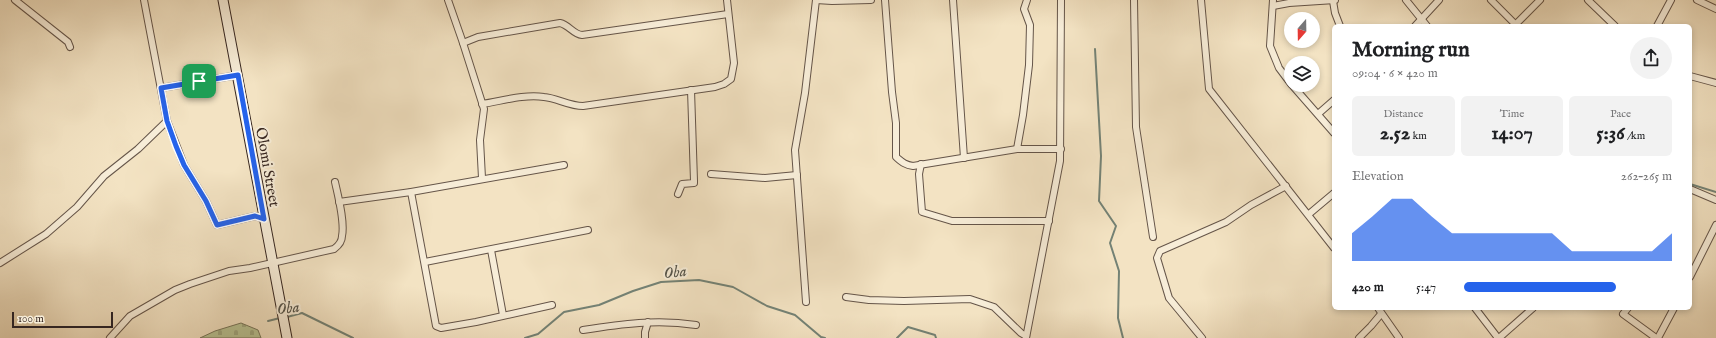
<!DOCTYPE html>
<meta charset="utf-8">
<style>
body{margin:0;font-family:"IM FELL English",serif;background:#f2f2f2;color:#202124;height:100vh;display:flex;flex-direction:column;font-size:15px;white-space:nowrap}
*{box-sizing:border-box;margin:0}
p{font-size:13px;color:#757577}
.icon{flex:none;width:22px;height:22px;fill:none;stroke:currentColor;stroke-width:2;stroke-linecap:round;stroke-linejoin:round}
.map{position:relative;flex:1;overflow:hidden}
.drawer{position:absolute;left:1332px;top:24px;width:360px;height:286px;display:flex;flex-direction:column;background:#fff;border-radius:6px;box-shadow:0 2px 6px #0003}
.drawer>*{flex:none}
.needle{width:26px;rotate:200deg}
.tools{position:absolute;left:1284px;top:12px;display:grid;gap:8px}
.tools a{display:grid;place-items:center;width:36px;height:36px;border-radius:50%;background:#fff;box-shadow:0 2px 6px #0003;font-size:20px}
.scale{position:absolute;left:12px;bottom:10px;width:101px;box-sizing:border-box;padding-left:4px;border:2px solid #362620;border-top:0;font-size:11px;line-height:14px;white-space:nowrap;color:#362620;-webkit-text-stroke:3px #f7edd8;paint-order:stroke}
.pin{position:absolute;display:grid;place-items:center;width:34px;height:34px;color:#fff;margin:-17px;border-radius:8px;box-shadow:0 2px 6px #0006}
.round{display:grid;place-items:center;flex:none;width:42px;height:42px;border-radius:21px;background:#f2f2f2}
.head{display:flex;align-items:center;justify-content:space-between;height:68px;padding:0 20px}
h1{font-size:22px;font-weight:700;line-height:30px}
.stats{display:grid;grid-template-columns:repeat(3,1fr);gap:6px;height:68px;padding:4px 20px}
.stats div{display:grid;align-content:center;border-radius:6px;background:#f2f2f2;text-align:center}
.stats b{font-size:20px;font-weight:700}
.stats small{font-size:11px;font-weight:400}
.stats p{font-size:11px}
.chart{height:112px;padding:8px 20px}
.chart p{display:flex;justify-content:space-between}
.chart svg{width:100%;height:72px;margin-top:4px;fill:#2563eb;opacity:.7}
ul{padding:0 20px;list-style:none;font-size:13px}
li{display:grid;grid-template-columns:64px 48px 1fr;align-items:center;height:30px}
li i{height:10px;border-radius:5px;background:#2563eb}
.map>svg:first-child{display:block}
</style>
<div class="map">
<svg width="1716" height="338" viewBox="0 0 1716 338">
<defs>
<pattern id="cemetery-stones" width="16" height="16" patternUnits="userSpaceOnUse"><rect width="16" height="16" fill="#b9c495"/><path d="M2 7V4a2 2 0 0 1 4 0v3zM10 15v-3a2 2 0 0 1 4 0v3z" fill="#a0a880"/></pattern>
</defs>
<rect width="100%" height="100%" fill="#f3e3c3"/>
<filter id="stains"><feTurbulence type="fractalNoise" baseFrequency=".005" numOctaves="4"/><feColorMatrix values="0 0 0 0 .2 0 0 0 0 .09 0 0 0 0 .02 0 0 0 .5 -.17"/></filter>
<radialGradient id="worn" r=".72"><stop offset=".6" stop-color="#630" stop-opacity="0"/><stop offset="1" stop-color="#630" stop-opacity=".3"/></radialGradient>
<polygon fill="url(#cemetery-stones)" stroke="#78755a" points="241,323 258,330 261,338 200,338 215,331"/>
<g fill="none" stroke-linecap="round" stroke-linejoin="round">
<g stroke="#748275" stroke-width="2">
<polyline points="1095,49 1101,156 1099,201 1116,226 1110,243 1119,271 1118,318 1123,338"/>
<polyline points="1690,184 1716,192"/>
<polyline points="287,317 302,313 353,338"/>
<polyline points="268,321 280,318"/>
<polyline points="525,338 538,334 564,312 599,305 633,291 661,282 699,280 733,287 767,306 795,315 821,337 825,338"/>
<polyline points="897,338 908,327 935,335 936,338"/>
</g>
<g stroke="#655549" stroke-width="8">
<g id="minor">
<polyline points="15,0 68,42 70,47"/>
<polyline points="144,0 167,121 184,165 206,201 217,225 255,216 264,219"/>
<polyline points="448,0 463,43 484,109 480,140 482,178"/>
<polyline points="816,0 832,1 871,0"/>
<path d="M885 0 892 92 896 123V157C902 162 905 165 913 166L1017 149H1061"/>
<polyline points="953,0 964,158"/>
<polyline points="1134,0 1136,127 1153,237"/>
<polyline points="1201,0 1209,89 1334,248"/>
<polyline points="1273,0 1270,46 1279,68 1291,84"/>
<polyline points="1406,0 1427,26"/>
<polyline points="1491,0 1517,26"/>
<polyline points="1588,0 1615,26"/>
<polyline points="1697,0 1716,9"/>
<polyline points="1333,1 1335,13 1340,26"/>
<polyline points="1273,6 1289,3 1335,0"/>
<polyline points="1415,26 1439,0"/>
<polyline points="1514,26 1540,0"/>
<polyline points="1657,26 1671,0"/>
<path d="M463 43 478 37 560 23C569 25 573 34 582 35L728 14"/>
<polyline points="1690,76 1716,83"/>
<polyline points="1292,85 1334,133"/>
<polyline points="161,88 238,75"/>
<path d="M482 104C502 101 524 94 544 97 557 98 569 106 583 106L715 87 724 84 731 79 734 63 727 0"/>
<polyline points="1318,114 1334,100"/>
<polyline points="1017,149 1023,115 1029,65 1030,25 1024,9 1027,0"/>
<polyline points="921,164 919,174 922,212 952,221 1049,221"/>
<polyline points="711,174 765,178 797,175"/>
<polyline points="1690,189 1716,200"/>
<polyline points="411,192 436,326 441,328 476,322 552,305"/>
<polyline points="678,194 682,184 694,183 694,181 691,90"/>
<polyline points="339,202 411,192 564,165"/>
<polyline points="1309,214 1334,193"/>
<polyline points="491,250 503,315"/>
<polyline points="425,262 588,230"/>
<polyline points="0,263 46,234 77,207 104,176 138,149 167,121"/>
<polyline points="1690,277 1716,225"/>
<polyline points="846,297 869,300 904,301 970,299 994,307 1021,333 1026,336"/>
<polyline points="806,302 795,150 805,93 816,0"/>
<polyline points="1378,308 1399,338"/>
<polyline points="1475,308 1498,338"/>
<polyline points="1628,308 1623,314 1656,338"/>
<path d="M583 330C621 324 657 319 696 325"/>
<path d="M110 338 130 316 175 290 190 284 229 271 250 268 334 249C338 246 342 241 342 236 345 222 338 196 335 182"/>
<polyline points="645,338 645,332 648,322"/>
<polyline points="1026,338 1060,161 1061,0"/>
<polyline points="1202,338 1169,298 1157,258 1160,251 1226,222 1251,205 1286,186"/>
<polyline points="1359,338 1371,326 1381,314"/>
<polyline points="1499,338 1533,308"/>
<polyline points="1658,338 1674,308"/>
</g>
</g>
<g stroke="#362620" stroke-width="11">
<polyline id="secondary" points="223,0 287,338"/>
</g>
<use href="#minor" stroke="#f7edd8" stroke-width="6"/>
<use href="#secondary" stroke="#f7edd8" stroke-width="9"/>
</g>
<g fill="none" stroke-linecap="round" stroke-linejoin="round">
<g stroke="#fff" stroke-width="8">
<polygon id="route" points="238,75 264,219 255,216 217,225 206,201 184,165 176,146 167,121 161,88"/>
</g>
<use href="#route" stroke="#2563eb" stroke-width="5"/>
</g>
<g text-anchor="middle" stroke-width="4" stroke-linejoin="round" paint-order="stroke">
<g font-size="15" fill="#362620" stroke="#f7edd8">
<text transform="translate(268 167) rotate(80)" y="5">Olomi Street</text>
</g>
<g font-size="16" font-style="italic" fill="#55544a" stroke="#f7edd8">
<text transform="translate(675 271) rotate(-6)" y="6">Oba</text>
<text transform="translate(288 307) rotate(-7)" y="6">Oba</text>
</g>
</g>
<rect width="100%" height="100%" filter="url(#stains)"/>
<rect width="100%" height="100%" fill="url(#worn)"/>
</svg>
<div class="tools">
<a><svg class="needle" viewBox="-14 -14 28 28"><path d="M0-13l5 13h-10z" fill="#e53935"/><path d="M0 13l5-13h-10z" fill="#757577"/></svg></a>
<a><svg class="icon" aria-label="layers" viewBox="0 0 24 24"><path d="M12 4l9 5-9 5-9-5zM3 14l9 5 9-5"/></svg></a>
</div>
<div class="scale">100 m</div>
<div class="pin" style="left:199px;top:81px;background:#1e9e55"><svg class="icon" aria-label="arrive" viewBox="0 0 24 24"><path d="M6 21V4h12l-3 4 3 4H6"/></svg></div>
<section class="drawer">
<div class="head"><div><h1>Morning run</h1><p>09:04 · 6 × 420 m</p></div><a class="round"><svg class="icon" aria-label="share" viewBox="0 0 24 24"><path d="M12 15V3M7 8l5-5 5 5M5 13v7h14v-7"/></svg></a></div>
<div class="stats">
<div><p>Distance</p><b>2.52<small> km</small></b></div>
<div><p>Time</p><b>14:07</b></div>
<div><p>Pace</p><b>5:36<small> /km</small></b></div>
</div>
<div class="chart"><p><span>Elevation</span>262–265 m</p>
<svg viewBox="0 0 160 44" preserveAspectRatio="none"><path d="M0 44V27L10 17L20 6L30 6L40 17L50 27L60 27L70 27L80 27L90 27L100 27L110 38L120 38L130 38L140 38L150 38L160 27V44z"/></svg>
</div>
<ul>
<li><b>420 m</b>5:47<i style="width:73%"></i></li>
</ul>
</section>
</div>
